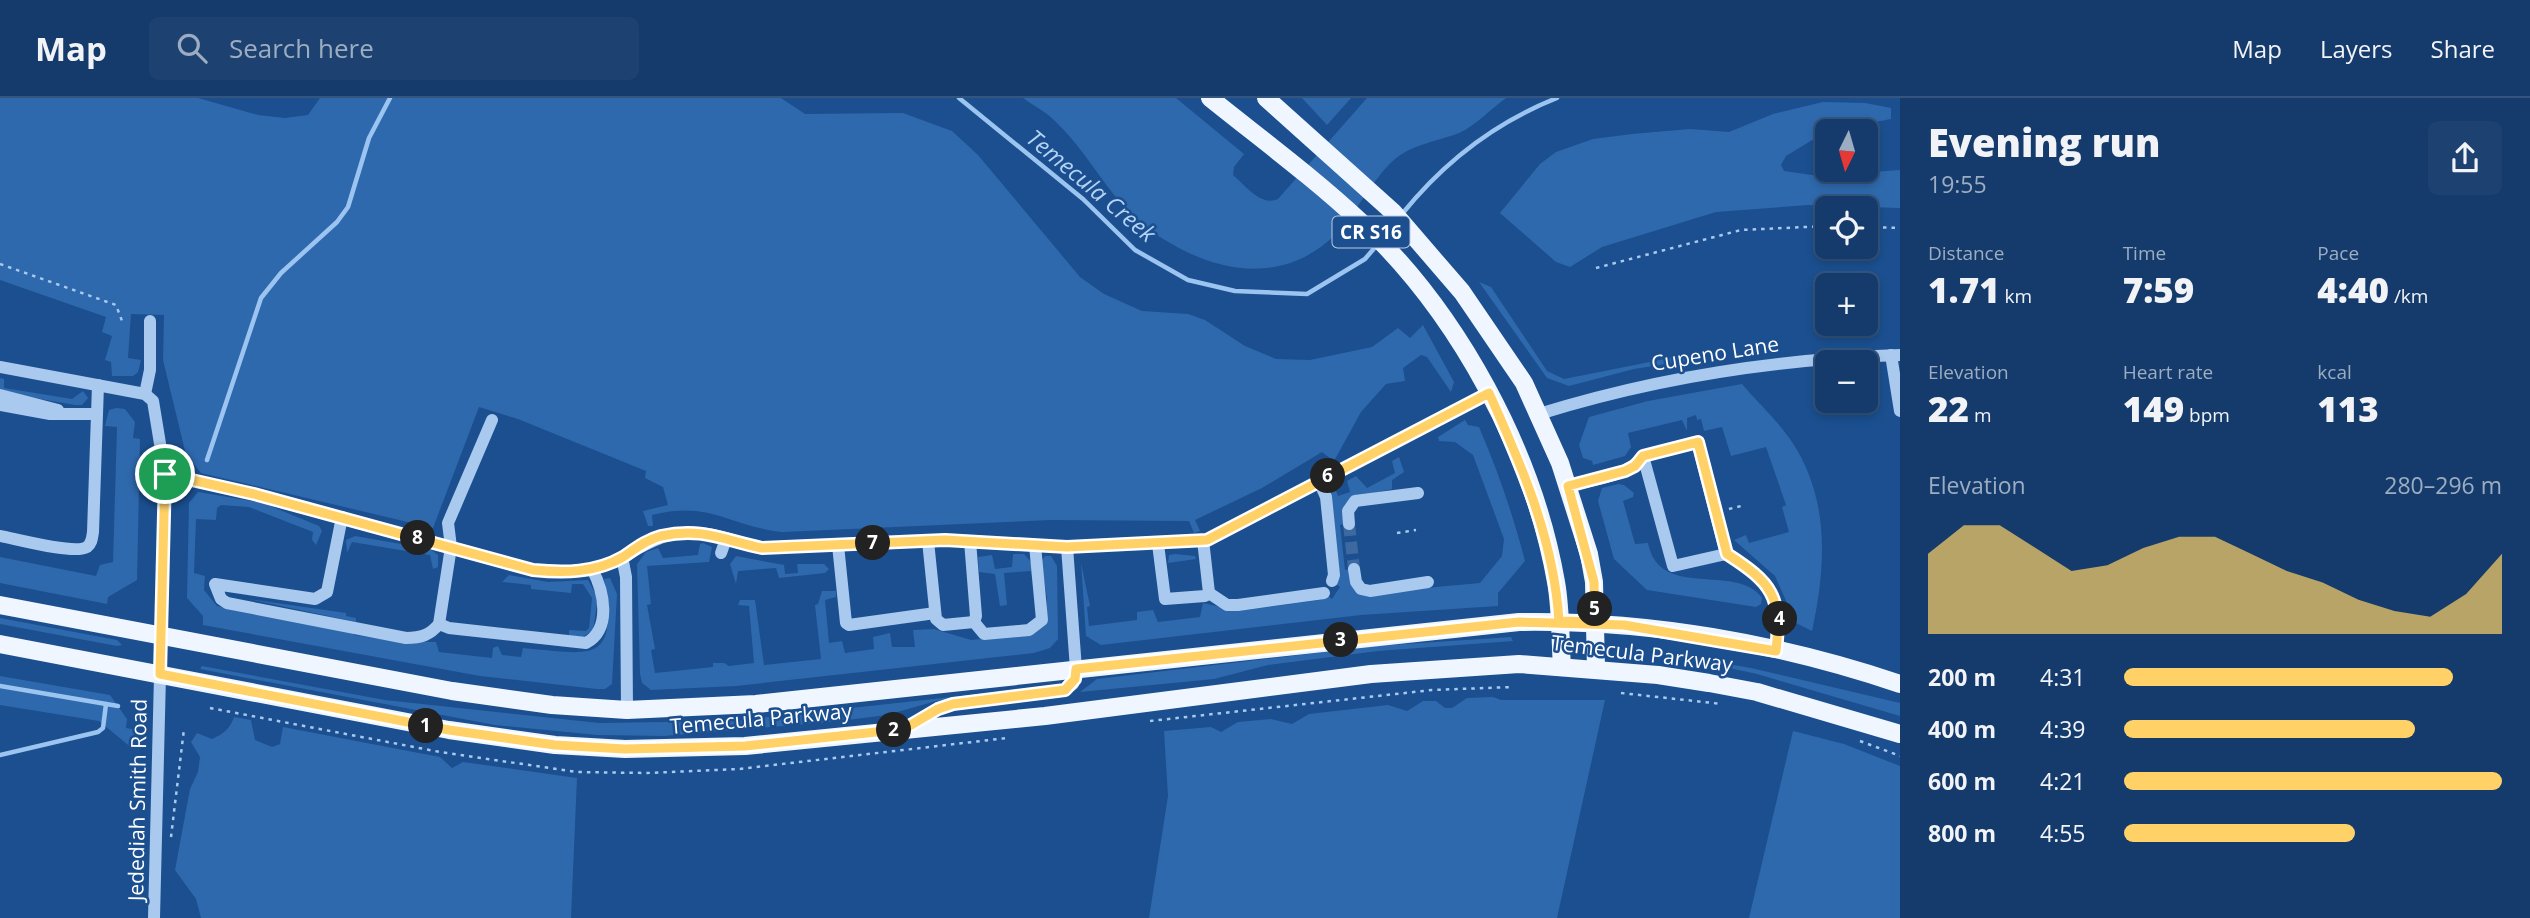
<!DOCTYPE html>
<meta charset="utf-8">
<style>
body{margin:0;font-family:"Open Sans",sans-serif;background:#1d4271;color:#f1f3f6;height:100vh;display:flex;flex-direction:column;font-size:26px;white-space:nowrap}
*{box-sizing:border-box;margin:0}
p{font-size:23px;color:#9dadc1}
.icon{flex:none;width:38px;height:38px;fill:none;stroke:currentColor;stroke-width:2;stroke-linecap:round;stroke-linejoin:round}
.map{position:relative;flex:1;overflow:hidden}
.panel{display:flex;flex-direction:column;background:#143b6b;width:630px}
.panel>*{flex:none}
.needle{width:46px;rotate:185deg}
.buttons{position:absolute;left:1815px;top:21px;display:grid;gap:14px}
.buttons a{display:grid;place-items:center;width:63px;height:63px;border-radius:10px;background:#143b6b;box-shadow:0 4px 10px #0003,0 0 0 2px #33557e;font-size:35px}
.pin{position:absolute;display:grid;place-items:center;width:60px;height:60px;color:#fff;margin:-30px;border:4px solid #fff;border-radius:50%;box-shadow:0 2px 7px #0007}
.km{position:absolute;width:35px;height:35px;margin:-18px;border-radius:50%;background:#222;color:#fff;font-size:19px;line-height:35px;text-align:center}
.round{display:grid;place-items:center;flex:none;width:74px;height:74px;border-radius:10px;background:#1d4271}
.headline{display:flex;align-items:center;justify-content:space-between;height:119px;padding:0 28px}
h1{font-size:38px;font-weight:800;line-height:52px}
.stats{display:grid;grid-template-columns:repeat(3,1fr);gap:10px;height:119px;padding:7px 28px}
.stats div{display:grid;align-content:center}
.stats b{font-size:35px;font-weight:800}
.stats small{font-size:19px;font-weight:400}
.stats p{font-size:19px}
.chart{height:196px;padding:14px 28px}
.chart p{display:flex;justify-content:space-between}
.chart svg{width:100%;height:126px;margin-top:7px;fill:#ffd166;opacity:.7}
ul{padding:0 28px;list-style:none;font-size:23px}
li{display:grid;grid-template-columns:112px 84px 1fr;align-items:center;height:52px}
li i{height:18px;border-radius:9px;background:#ffd166}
header{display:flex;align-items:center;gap:42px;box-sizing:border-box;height:98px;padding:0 35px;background:#143b6b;border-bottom:2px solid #33557e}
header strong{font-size:33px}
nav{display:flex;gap:38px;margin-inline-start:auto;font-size:24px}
.search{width:490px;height:63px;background:#1d4271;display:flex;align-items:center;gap:18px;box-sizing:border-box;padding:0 24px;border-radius:10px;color:#9dadc1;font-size:26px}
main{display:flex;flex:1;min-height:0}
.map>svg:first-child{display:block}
</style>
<header>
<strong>Map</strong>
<div class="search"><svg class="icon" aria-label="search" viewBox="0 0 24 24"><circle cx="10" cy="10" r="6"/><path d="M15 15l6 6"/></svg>Search here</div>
<nav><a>Map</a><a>Layers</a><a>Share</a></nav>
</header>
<main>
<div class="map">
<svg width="1900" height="820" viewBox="0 0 1900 820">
<rect width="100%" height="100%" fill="#1b4f8f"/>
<g fill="#2e69ad">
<path d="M0 0H198L258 17 285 20 308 17 320 0H781L805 16 903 15 952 33 978 57 1080 179 1104 196 1142 213 1188 216 1205 222 1245 248 1276 261 1310 262 1372 249 1398 230 1410 240 1423 227 1454 284 1451 294 1427 259 1421 257 1403 270 1405 283 1386 286 1361 314 1334 363 1322 354 1262 390 1195 422 1200 433 1194 435 1189 423 1050 422 783 434C730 429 711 402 652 417L653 428H648L643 413 668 407 663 389 645 380 646 373 518 321 479 309 433 430 201 375 186 357 163 262 164 217 131 216 128 260 141 262 138 274 133 278H112L111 264 105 262 112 238 102 234 106 219 0 182Z"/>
<path d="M1023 0H1176L1244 56 1234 69 1233 77C1245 87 1261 109 1278 101L1367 0H1506C1492 10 1475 28 1459 35 1439 43 1413 46 1395 61 1373 80 1357 114 1336 136 1279 192 1206 173 1147 130 1111 103 1090 57 1057 25 1048 15 1034 8 1023 0Z"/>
<polygon points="1302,0 1351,0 1327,27"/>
<polygon points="1823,4 1865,5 1891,10 1891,21 1827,33 1786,58 1781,67 1784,73 1819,78 1900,72 1900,110 1808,107 1716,114 1602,149 1570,169 1556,164 1500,115 1540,66 1556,54 1593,41 1632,36 1690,31 1729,34 1773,16"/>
<polygon points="1479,184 1491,189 1547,273 1564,281 1680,258 1704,260 1634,271 1569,288 1547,280"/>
<polygon points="0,280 4,281 4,290 72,301 83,293 88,300 82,307 75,307 0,294"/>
<path d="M1742 286C1758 305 1778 323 1792 344 1830 401 1826 469 1812 533L1796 525 1775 478 1734 442 1746 437 1749 445 1789 434 1782 409 1786 407 1766 349 1731 358 1722 329 1704 333 1701 321 1697 322 1696 317 1687 320V333L1682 322 1628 335 1631 349 1625 358 1593 367 1592 363 1583 360 1579 347 1589 319 1648 303Z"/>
<polygon points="116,310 125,311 135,324 133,340 140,341 137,482 108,499 107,506 0,485 0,459 96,478 100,467 113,464 117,329 105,328 109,312"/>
<path d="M1465 322 1468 327 1479 329C1498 373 1513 417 1525 463L1498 495V508L1361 517 1101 547 1086 538 1081 465 1090 508 1087 509 1089 528 1137 522V514L1153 512 1158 524 1200 519 1203 505 1238 513 1320 502 1328 498 1332 501 1340 489 1335 485 1330 392 1335 390 1338 398 1350 394 1347 383 1356 378 1367 390 1395 375 1392 363 1399 359 1404 374 1392 382V391L1359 398 1346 426 1340 427 1345 472 1350 471 1351 482 1392 493 1480 485 1502 458 1504 441 1473 357 1455 344 1439 343 1438 339Z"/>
<path d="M1618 386 1624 387 1634 395 1633 399 1623 403 1635 446 1648 445C1659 503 1737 464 1762 500L1761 506 1756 509 1647 492 1614 461 1598 403 1602 390Z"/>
<path d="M198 394 263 405 319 428 322 433 316 447 312 442 313 434 249 409 221 407 217 410 216 422 196 421 194 475 205 478 204 492 217 508 354 534V537L394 543 436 544 439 554 492 560 493 550 498 548 502 557 521 559 523 550C591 556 619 568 604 481L610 480 617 496 612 586 605 591H597L480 578 203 527V518L187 500 189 405Z"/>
<polygon points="355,438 430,451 438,457 438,469 433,471 430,457 352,444 347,455 346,442"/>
<polygon points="703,445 712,449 709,464 647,468 651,506 647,507 655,551 651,552 655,575 713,569 713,565 724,565 729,568 754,565 749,508 738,507 740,502 755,502 764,567 821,561 815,507 818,506 822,493 836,493 836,499 825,502 829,545 842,543 845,555 874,551 873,539 890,535 892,549 915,549 913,532 934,531 971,542 1031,536 1045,524 1047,500 1041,464 1045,458 1051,458 1057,468 1058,541 1050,550 1034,555 736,588 651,592 642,585 640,576 637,466 646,454 658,450 663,460 698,457 700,446"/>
<polygon points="1013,456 1024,456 1032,465 1033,489 1031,473 1004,475 1007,507 1000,508 995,476 979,474 978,459 992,457 995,471 1012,469"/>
<polygon points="1175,456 1195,458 1196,461 1168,465 1169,457"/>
<polygon points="736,458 784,467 785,476 798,475 797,466 824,466 829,471 825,475 779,480 776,470 738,473 736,486 730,466"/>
<polygon points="509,477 548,484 588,482 598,500 593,532 583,539 569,538 569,532 586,533 589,530 592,500 583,486 572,486 571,495 531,491 531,487 502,484"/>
<polygon points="248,501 346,515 346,518 356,520 356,524"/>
<polygon points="0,520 117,542 122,547 117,548 0,526"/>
<polygon points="1511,539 1513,543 1378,553 1268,567 1214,581 1080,594 1097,581 1375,548"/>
<polygon points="1646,552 1751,570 1900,605 1900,618 1757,576"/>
<polygon points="202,568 385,602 599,625 732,623 1061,587 936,603 887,617 840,623 664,638 597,637 495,627 200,571"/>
<polygon points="0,578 110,597 127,621 126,630 137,632 133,651 99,623 0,607"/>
<polygon points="1493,599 1501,602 1605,602 1557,820 1149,820 1168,698 1164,633 1211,629 1221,634 1238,624 1271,621 1292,626 1309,616 1388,607 1407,613 1423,603 1436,603 1445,610 1452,610 1467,600"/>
<path d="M234 619 251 622 255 642 272 649 280 646 283 629 440 659 452 670 463 664 577 680 571 820H201L196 801 175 772 190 691 198 674 200 659 191 644 197 635 212 641C223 636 230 631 234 619Z"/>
<polygon points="1793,633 1844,646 1900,668 1900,820 1749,820"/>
</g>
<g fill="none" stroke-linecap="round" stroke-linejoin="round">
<g stroke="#9cc4f0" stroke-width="4.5">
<polyline points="959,0 1083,101 1135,152 1188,182 1235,193 1307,196 1365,161 1377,147"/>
<path d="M1402 116C1443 65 1496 24 1557 0"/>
<polyline points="1382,140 1396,123"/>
<polyline points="207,362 261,200 281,175 337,124 348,109 369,40 390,0"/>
<polyline points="0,588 118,608"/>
<polyline points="0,657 98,634 103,630 106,606"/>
</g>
<polyline stroke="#3d69a0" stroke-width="12" stroke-dasharray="12 6" stroke-linecap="butt" points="1349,426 1354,471"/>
<g stroke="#a9c9ee" stroke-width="2.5" stroke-dasharray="3.5 5" stroke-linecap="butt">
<polyline points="1866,129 1900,130"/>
<polyline points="0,166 116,207 122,223"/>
<polyline points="1596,170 1741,132 1827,128"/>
<polyline points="1729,411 1741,408"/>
<polyline points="1397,435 1416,432"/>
<polyline points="1621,595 1722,606"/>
<polyline points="210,610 440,654 577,674 647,675 739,671 1007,640"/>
<polyline points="1150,623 1432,592 1513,589"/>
<polyline points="1860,643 1900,658"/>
<polyline points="171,739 184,631"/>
</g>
<g stroke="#a9c9ee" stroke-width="12">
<polyline points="1891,257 1900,313"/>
<polyline points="0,269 145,296 153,303 165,376 154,820"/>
<polyline points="145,296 150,272 150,223"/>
<polyline points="0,297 58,312"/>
<polyline points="0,307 50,316 95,316"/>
<path d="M1539 316C1658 279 1776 261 1900 257"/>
<path d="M165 376 254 396 533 472C558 474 585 476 608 466 635 454 653 438 682 435 710 432 735 444 762 450L945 442 1067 449 1207 442 1489 295"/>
<polyline points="1319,383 1326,399 1334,477 1332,483"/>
<path d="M1568 388C1593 381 1626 380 1643 358L1673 468 1726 456 1697 344 1643 358"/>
<path d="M342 419 327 494 315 501 215 486 221 501 227 505 406 540C421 540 430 537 439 526L451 449 448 425 492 322"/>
<polyline points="1349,426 1348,413 1355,403 1418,395"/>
<path d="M0 438C16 441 75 457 87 449 92 445 92 440 93 434L98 287"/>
<polyline points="928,443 936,521 943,527 974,524 976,518 970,443"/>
<polyline points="1158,446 1165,501 1205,498 1209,495 1203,442"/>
<polyline points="838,447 846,525 849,527 935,515"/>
<polyline points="721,455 726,441"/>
<path d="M1726 456C1772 485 1782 498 1776 553"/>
<polyline points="622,459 626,479 627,612"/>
<polyline points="1354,471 1356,484 1361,491 1370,493 1428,484"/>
<polyline points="1209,495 1227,507 1238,507 1324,495"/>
<polyline points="974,524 984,536 1029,532 1042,522 1035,447"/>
<path d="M439 526 449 530 586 545C612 531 604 493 592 471"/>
<polyline points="906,630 938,611 953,606 1065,592 1073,586 1076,571 1067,449"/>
</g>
<g stroke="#f0f6ff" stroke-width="18">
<path d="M1210 0C1261 41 1314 80 1362 125 1458 215 1533 353 1556 484 1561 511 1560 541 1562 569"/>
<polyline points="1266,0 1393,114 1462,194 1524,285 1560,365 1589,456 1594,484 1596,571"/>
<path d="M0 507 452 593 552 607 627 612 756 606 1519 524C1647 522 1778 545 1900 586"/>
<polyline points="0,546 449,632 555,647 625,651 745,648 1045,618 1371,576 1519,566 1658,577 1709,585 1757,594 1900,636"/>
</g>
</g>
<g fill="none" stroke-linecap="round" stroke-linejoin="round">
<g stroke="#fff" stroke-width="14">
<path id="route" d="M165 376 160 576 449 632 555 647 625 651 745 648 904 631 938 611 953 606 1065 592 1075 581 1076 571 1519 524 1624 527 1776 553C1782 498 1772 485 1727 456L1698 344 1643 358 1635 368 1625 373 1568 388 1594 484 1595 524 1559 523C1554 442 1522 368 1489 295L1207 442 1067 449 945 442 762 450C723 442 702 429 661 438 646 442 635 451 623 459 595 475 564 475 533 472L254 396 165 376"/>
</g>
<use href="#route" stroke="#ffd166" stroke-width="9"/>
</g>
<g text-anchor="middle" stroke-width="5" stroke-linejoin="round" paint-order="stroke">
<rect fill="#1b4f8f" stroke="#bbcadd" stroke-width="2" x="1332.5" y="118.5" width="77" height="31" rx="5"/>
<g font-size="19" font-weight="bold" fill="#fff">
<text x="1371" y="141">CR S16</text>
</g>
<g font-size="21" fill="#fff" stroke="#1b4f8f">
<text transform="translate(1715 256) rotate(-9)" y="7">Cupeno Lane</text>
<text transform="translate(1642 556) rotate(7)" y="7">Temecula Parkway</text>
<text transform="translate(761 621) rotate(-5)" y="7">Temecula Parkway</text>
<text transform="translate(138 702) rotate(-89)" y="7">Jedediah Smith Road</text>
</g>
<g font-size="23" font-style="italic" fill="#b5d3f5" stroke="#1b4f8f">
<text transform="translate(1091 88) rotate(40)" y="8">Temecula Creek</text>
</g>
</g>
</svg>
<div class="buttons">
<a><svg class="needle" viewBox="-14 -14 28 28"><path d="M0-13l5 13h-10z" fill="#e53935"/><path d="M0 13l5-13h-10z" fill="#9dadc1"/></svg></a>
<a><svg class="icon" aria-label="locate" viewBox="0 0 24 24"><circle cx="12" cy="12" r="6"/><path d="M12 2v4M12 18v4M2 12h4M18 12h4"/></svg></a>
<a>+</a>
<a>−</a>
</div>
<div class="pin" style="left:165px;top:376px;background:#1e9e55"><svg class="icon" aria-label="arrive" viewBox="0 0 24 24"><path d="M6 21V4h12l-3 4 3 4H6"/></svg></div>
<b class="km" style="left:426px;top:628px">1</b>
<b class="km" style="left:894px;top:632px">2</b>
<b class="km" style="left:1341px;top:542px">3</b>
<b class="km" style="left:1780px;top:521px">4</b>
<b class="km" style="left:1595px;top:511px">5</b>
<b class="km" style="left:1328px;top:378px">6</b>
<b class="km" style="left:873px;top:445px">7</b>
<b class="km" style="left:418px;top:440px">8</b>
</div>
<section class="panel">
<div class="headline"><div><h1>Evening run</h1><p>19:55</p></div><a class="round"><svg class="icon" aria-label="share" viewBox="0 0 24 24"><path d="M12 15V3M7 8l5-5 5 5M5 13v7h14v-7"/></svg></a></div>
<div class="stats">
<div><p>Distance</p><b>1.71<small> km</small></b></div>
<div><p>Time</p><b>7:59</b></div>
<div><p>Pace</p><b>4:40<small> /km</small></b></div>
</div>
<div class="stats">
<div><p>Elevation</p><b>22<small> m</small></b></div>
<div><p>Heart rate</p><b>149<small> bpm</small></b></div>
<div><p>kcal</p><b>113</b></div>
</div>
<div class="chart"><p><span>Elevation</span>280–296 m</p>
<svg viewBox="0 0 160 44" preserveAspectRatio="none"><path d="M0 44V16L10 6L20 6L30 14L40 22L50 20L60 14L70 10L80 10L90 16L100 22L110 26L120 32L130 36L140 38L150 30L160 16V44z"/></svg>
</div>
<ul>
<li><b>200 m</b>4:31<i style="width:87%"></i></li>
<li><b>400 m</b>4:39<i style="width:77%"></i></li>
<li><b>600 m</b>4:21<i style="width:100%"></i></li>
<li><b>800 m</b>4:55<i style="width:61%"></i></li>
</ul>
</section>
</main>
